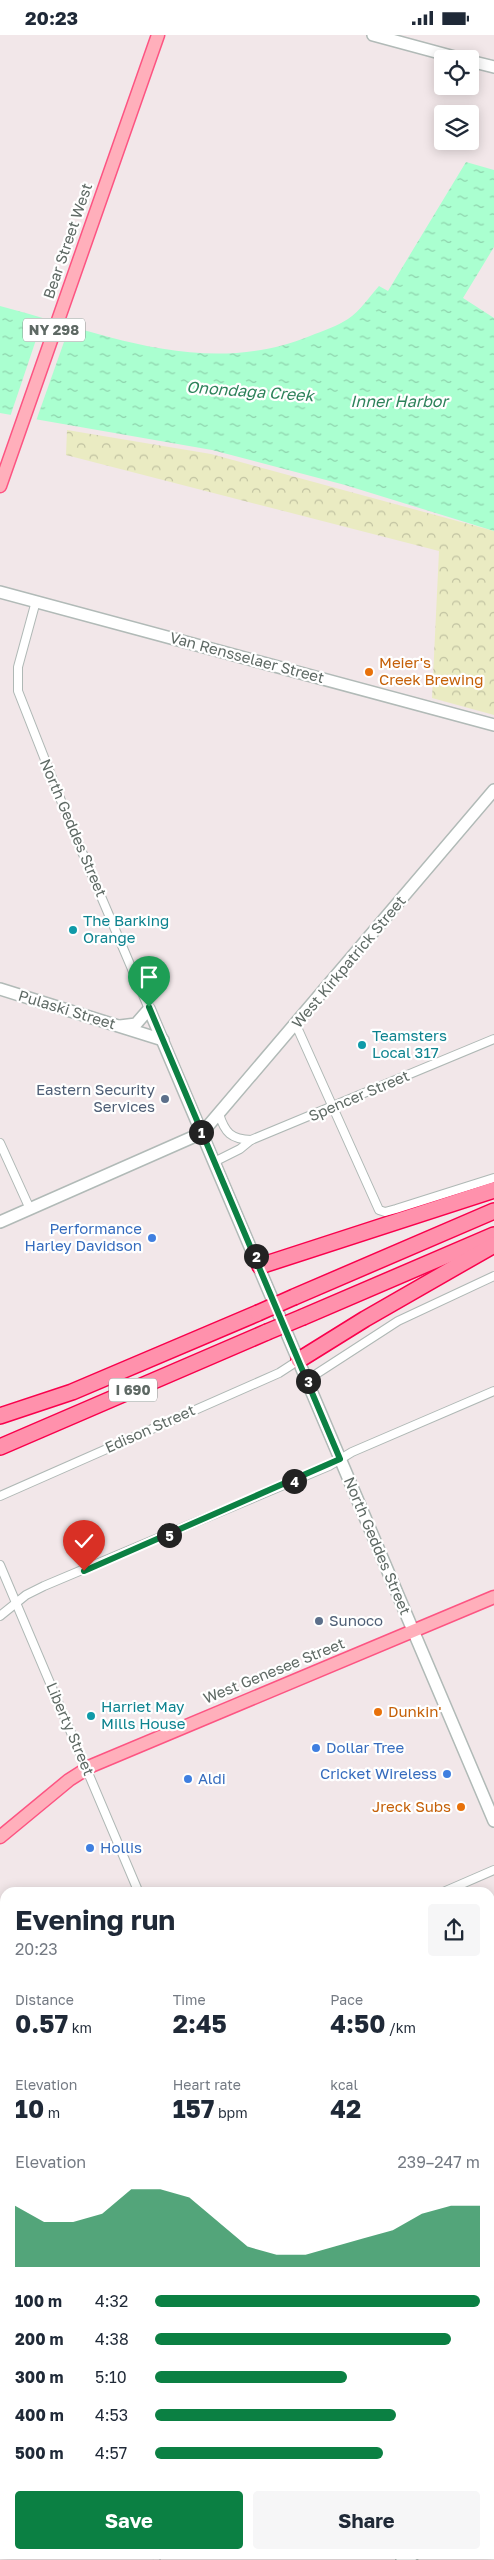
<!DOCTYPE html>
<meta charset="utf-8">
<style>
body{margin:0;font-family:"Golos Text",sans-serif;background:#f6f6f7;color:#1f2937;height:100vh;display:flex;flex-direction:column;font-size:19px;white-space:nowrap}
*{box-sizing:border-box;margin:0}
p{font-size:16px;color:#747a83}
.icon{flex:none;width:28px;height:28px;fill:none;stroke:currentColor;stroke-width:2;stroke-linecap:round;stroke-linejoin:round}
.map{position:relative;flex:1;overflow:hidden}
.side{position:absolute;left:0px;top:1852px;width:495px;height:672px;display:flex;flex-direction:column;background:#fff;border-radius:15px 15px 0 0;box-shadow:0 2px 12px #0003}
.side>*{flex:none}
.fabs{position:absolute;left:434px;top:15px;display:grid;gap:10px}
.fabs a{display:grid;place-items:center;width:45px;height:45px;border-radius:5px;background:#fff;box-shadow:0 2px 12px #0003;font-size:25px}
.pin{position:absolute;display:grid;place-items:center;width:42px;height:42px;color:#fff;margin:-51px -21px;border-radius:50% 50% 50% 0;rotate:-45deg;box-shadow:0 0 5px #0007}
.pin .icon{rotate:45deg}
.km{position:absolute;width:25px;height:25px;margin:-12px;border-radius:50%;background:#222;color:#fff;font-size:14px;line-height:25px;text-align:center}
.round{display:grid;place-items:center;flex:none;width:52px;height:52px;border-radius:5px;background:#f6f6f7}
.head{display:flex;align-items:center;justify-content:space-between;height:85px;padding:0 15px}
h1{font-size:28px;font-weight:700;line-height:38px}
.figures{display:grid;grid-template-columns:repeat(3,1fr);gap:8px;height:85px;padding:5px 15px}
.figures div{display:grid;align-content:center}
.figures b{font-size:25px;font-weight:700}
.figures small{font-size:14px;font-weight:400}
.figures p{font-size:14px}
.chart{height:140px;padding:10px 15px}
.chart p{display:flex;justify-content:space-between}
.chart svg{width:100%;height:90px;margin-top:5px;fill:#0b8043;opacity:.7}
.cta{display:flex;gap:10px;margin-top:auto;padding:10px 15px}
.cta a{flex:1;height:58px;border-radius:5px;background:#0b8043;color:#fff;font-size:20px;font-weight:700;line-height:58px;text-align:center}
.cta a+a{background:#f6f6f7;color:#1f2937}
ul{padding:0 15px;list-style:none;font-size:16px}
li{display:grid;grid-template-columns:80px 60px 1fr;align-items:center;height:38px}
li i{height:12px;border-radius:6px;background:#0b8043}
.status{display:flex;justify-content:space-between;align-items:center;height:35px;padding:0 25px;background:#fff;direction:ltr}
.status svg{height:14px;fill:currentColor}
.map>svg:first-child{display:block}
</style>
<div class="status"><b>20:23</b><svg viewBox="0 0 49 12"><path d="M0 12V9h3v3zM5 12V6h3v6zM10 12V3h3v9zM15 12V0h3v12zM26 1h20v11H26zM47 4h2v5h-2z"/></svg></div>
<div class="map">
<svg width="494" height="2525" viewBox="0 0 494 2525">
<defs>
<pattern id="park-crowns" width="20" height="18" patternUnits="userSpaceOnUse" patternTransform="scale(1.25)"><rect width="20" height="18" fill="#eaebc2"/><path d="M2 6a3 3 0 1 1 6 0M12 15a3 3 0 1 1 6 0" fill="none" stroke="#c1c2a1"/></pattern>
<pattern id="water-ripples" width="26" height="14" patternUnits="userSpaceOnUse" patternTransform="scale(1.25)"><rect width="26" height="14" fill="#aaffd0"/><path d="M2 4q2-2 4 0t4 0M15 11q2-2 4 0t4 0" fill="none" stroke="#8ed2ac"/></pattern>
</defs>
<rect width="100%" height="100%" fill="#f2e7e9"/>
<g fill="url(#park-crowns)">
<polygon points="67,395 211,419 494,496 494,680 432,663 439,516 66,420"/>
<polygon points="5,2048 5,2091 0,2087 0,2050"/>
</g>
<path fill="url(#water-ripples)" d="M466 127 494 135V212L463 263 494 283V496L345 450 212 415 0 378V271C104 298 203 344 310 301 323 296 337 291 348 284 360 276 370 261 379 251L388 256Z"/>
<polygon fill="#f2e7e9" points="44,281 70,290 36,386 10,382"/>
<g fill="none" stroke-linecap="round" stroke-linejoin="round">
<g stroke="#afb8b5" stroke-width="10">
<g id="street">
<polyline points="36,566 18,632 18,656 71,791 149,974"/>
<polyline points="296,990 379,1175 385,1177 396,1174 494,1143"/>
<path d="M219 1079C225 1098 231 1104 251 1105"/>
<polyline points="0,1108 30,1174"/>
<polyline points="214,1127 240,1114 251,1105 494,1004"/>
<polyline points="307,1345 398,1286 494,1241"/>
<polyline points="0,1461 279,1338 299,1325"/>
<polyline points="0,1530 139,1858"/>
<polyline points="0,1581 26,1560 44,1551 329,1431 352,1417 494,1356"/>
<polyline points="441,1858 494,1835"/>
<polyline points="490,1992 494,1991"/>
<polyline points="0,2037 5,2035"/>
<polyline points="490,2136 494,2135"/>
<polyline points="0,2199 5,2197"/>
<polyline points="0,2221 5,2233"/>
<polyline points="0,2348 5,2346"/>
<polyline points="0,2402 5,2403"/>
<polyline points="490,2425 494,2434"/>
</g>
</g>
<g stroke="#b1bab7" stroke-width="14">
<g id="secondary">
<polyline points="373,0 462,24"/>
<polyline points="470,26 494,32"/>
<polyline points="0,557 494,690"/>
<polyline points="0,954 163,1005"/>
<polyline points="120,991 136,989 149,974 494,1786"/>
<polyline points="0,1187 202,1098 494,755"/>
<polyline points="490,2485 494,2483"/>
<polyline points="402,2525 413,2520"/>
</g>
</g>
<g stroke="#fd5482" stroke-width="15">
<g id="primary">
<polyline points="0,451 158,0"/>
<polyline points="0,1802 69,1745 91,1731 494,1562"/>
</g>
</g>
<g stroke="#f9004c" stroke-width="18">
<g id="highway">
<polyline points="260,1231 494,1155"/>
<polyline points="294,1262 494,1176"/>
<polyline points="303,1282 494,1200"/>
<polyline points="299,1325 365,1284 494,1210"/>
<polyline points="0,1381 72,1357 258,1278"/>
<polyline points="0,1412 267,1297"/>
</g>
</g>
<use href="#street" stroke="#fff" stroke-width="8"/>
<use href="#secondary" stroke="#fff" stroke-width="11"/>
<use href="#primary" stroke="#ffafbb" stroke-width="12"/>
<use href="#highway" stroke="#ff91ac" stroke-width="15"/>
<g stroke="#b1b4b3" stroke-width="2.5" stroke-dasharray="1 6" stroke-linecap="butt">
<polyline points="0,2491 5,2492"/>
<polyline points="139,2520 163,2525"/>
</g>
<g stroke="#f9004c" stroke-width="18" stroke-linecap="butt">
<g id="highway-bridge">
<polyline points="258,1278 294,1262"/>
<polyline points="267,1297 303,1282"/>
</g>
</g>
<use href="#highway-bridge" stroke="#ff91ac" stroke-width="15"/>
</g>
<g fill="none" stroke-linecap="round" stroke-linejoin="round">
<g stroke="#fff" stroke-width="10">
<polyline id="route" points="84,1536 340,1424 149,972"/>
</g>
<use href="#route" stroke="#0b8043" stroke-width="6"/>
</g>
<g fill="#e8710a" stroke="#fff" stroke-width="2">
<circle cx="369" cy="637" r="5"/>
<circle cx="378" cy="1677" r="5"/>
<circle cx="461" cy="1772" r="5"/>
</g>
<g fill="#0f9aa8" stroke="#fff" stroke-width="2">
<circle cx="73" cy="895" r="5"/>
<circle cx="362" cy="1010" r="5"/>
<circle cx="91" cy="1681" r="5"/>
</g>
<g fill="#5c6f8a" stroke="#fff" stroke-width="2">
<circle cx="165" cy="1064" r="5"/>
<circle cx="319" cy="1586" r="5"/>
</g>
<g fill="#3f7fe0" stroke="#fff" stroke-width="2">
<circle cx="152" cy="1203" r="5"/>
<circle cx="316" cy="1713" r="5"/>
<circle cx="447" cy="1739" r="5"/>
<circle cx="188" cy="1744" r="5"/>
<circle cx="90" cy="1813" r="5"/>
</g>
<g text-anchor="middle" stroke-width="4.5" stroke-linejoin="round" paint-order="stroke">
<g fill="#fff" stroke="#8e9692" stroke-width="1">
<rect x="23" y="283.5" width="62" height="23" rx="4"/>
<rect x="109" y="1343.5" width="48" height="23" rx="4"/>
</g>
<g font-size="14" font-weight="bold" fill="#5e6964">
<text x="54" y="300">NY 298</text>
<text x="133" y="1360">I 690</text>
</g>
<g font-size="15" fill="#5e6964" stroke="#fff">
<text transform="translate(68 206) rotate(-71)" y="5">Bear Street West</text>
<text transform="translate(247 623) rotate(15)" y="5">Van Rensselaer Street</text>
<text transform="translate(73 793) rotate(67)" y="5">North Geddes Street</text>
<text transform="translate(349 927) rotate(-50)" y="5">West Kirkpatrick Street</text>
<text transform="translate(67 975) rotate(17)" y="5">Pulaski Street</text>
<text transform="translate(359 1061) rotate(-23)" y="5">Spencer Street</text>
<text transform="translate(150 1394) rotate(-24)" y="5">Edison Street</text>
<text transform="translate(377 1511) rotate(67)" y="5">North Geddes Street</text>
<text transform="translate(274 1636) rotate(-22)" y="5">West Genesee Street</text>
<text transform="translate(70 1694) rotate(67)" y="5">Liberty Street</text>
</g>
<g font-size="15" fill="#c56008" stroke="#fff" text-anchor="start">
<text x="379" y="633">Meier's<tspan x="379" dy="17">Creek Brewing</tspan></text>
<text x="388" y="1682">Dunkin'</text>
<text x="451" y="1777" text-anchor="end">Jreck Subs</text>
</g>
<g font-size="15" fill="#0d838f" stroke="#fff" text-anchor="start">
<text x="83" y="891">The Barking<tspan x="83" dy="17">Orange</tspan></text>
<text x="372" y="1006">Teamsters<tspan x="372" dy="17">Local 317</tspan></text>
<text x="101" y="1677">Harriet May<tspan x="101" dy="17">Mills House</tspan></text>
</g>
<g font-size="15" fill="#4e5e75" stroke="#fff" text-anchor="end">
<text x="155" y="1060">Eastern Security<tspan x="155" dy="17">Services</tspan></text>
<text x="329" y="1591" text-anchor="start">Sunoco</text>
</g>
<g font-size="15" fill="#366cbe" stroke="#fff" text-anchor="start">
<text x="142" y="1199" text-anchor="end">Performance<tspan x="142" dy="17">Harley Davidson</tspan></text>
<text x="326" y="1718">Dollar Tree</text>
<text x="437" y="1744" text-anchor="end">Cricket Wireless</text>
<text x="198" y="1749">Aldi</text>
<text x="100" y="1818">Hollis</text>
</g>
<g font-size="16" font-style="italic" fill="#2d825a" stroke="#fff">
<text transform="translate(250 356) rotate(4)" y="6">Onondaga Creek</text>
<text x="399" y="372">Inner Harbor</text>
</g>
</g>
</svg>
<div class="fabs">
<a><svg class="icon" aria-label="locate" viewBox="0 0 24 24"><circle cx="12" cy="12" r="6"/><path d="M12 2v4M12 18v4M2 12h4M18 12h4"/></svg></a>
<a><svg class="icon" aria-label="layers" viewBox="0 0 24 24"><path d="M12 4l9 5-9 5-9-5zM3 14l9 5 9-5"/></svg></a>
</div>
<div class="pin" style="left:149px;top:972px;background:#1e9e55"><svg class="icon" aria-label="arrive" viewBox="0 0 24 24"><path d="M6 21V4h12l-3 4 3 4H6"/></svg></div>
<div class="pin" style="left:84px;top:1536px;background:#d93025"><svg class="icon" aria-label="check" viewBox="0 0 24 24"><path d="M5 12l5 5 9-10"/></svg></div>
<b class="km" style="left:201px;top:1097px">1</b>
<b class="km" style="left:256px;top:1221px">2</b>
<b class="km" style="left:308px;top:1346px">3</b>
<b class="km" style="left:294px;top:1446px">4</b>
<b class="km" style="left:169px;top:1500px">5</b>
<section class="side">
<div class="head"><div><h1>Evening run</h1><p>20:23</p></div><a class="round"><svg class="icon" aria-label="share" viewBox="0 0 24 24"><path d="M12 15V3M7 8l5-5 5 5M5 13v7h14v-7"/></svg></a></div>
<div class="figures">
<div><p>Distance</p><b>0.57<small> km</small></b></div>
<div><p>Time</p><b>2:45</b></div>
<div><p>Pace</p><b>4:50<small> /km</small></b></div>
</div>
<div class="figures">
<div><p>Elevation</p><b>10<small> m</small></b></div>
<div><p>Heart rate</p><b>157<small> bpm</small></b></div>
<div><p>kcal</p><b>42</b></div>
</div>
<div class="chart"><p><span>Elevation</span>239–247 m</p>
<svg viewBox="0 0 160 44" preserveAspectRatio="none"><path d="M0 44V14L10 22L20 22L30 18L40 6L50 6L60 10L70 22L80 34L90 38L100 38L110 34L120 30L130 26L140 18L150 14L160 14V44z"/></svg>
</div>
<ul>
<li><b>100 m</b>4:32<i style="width:100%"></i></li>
<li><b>200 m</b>4:38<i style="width:91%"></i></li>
<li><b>300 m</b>5:10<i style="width:59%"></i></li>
<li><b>400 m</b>4:53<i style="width:74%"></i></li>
<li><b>500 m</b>4:57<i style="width:70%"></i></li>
</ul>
<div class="cta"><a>Save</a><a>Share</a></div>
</section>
</div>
